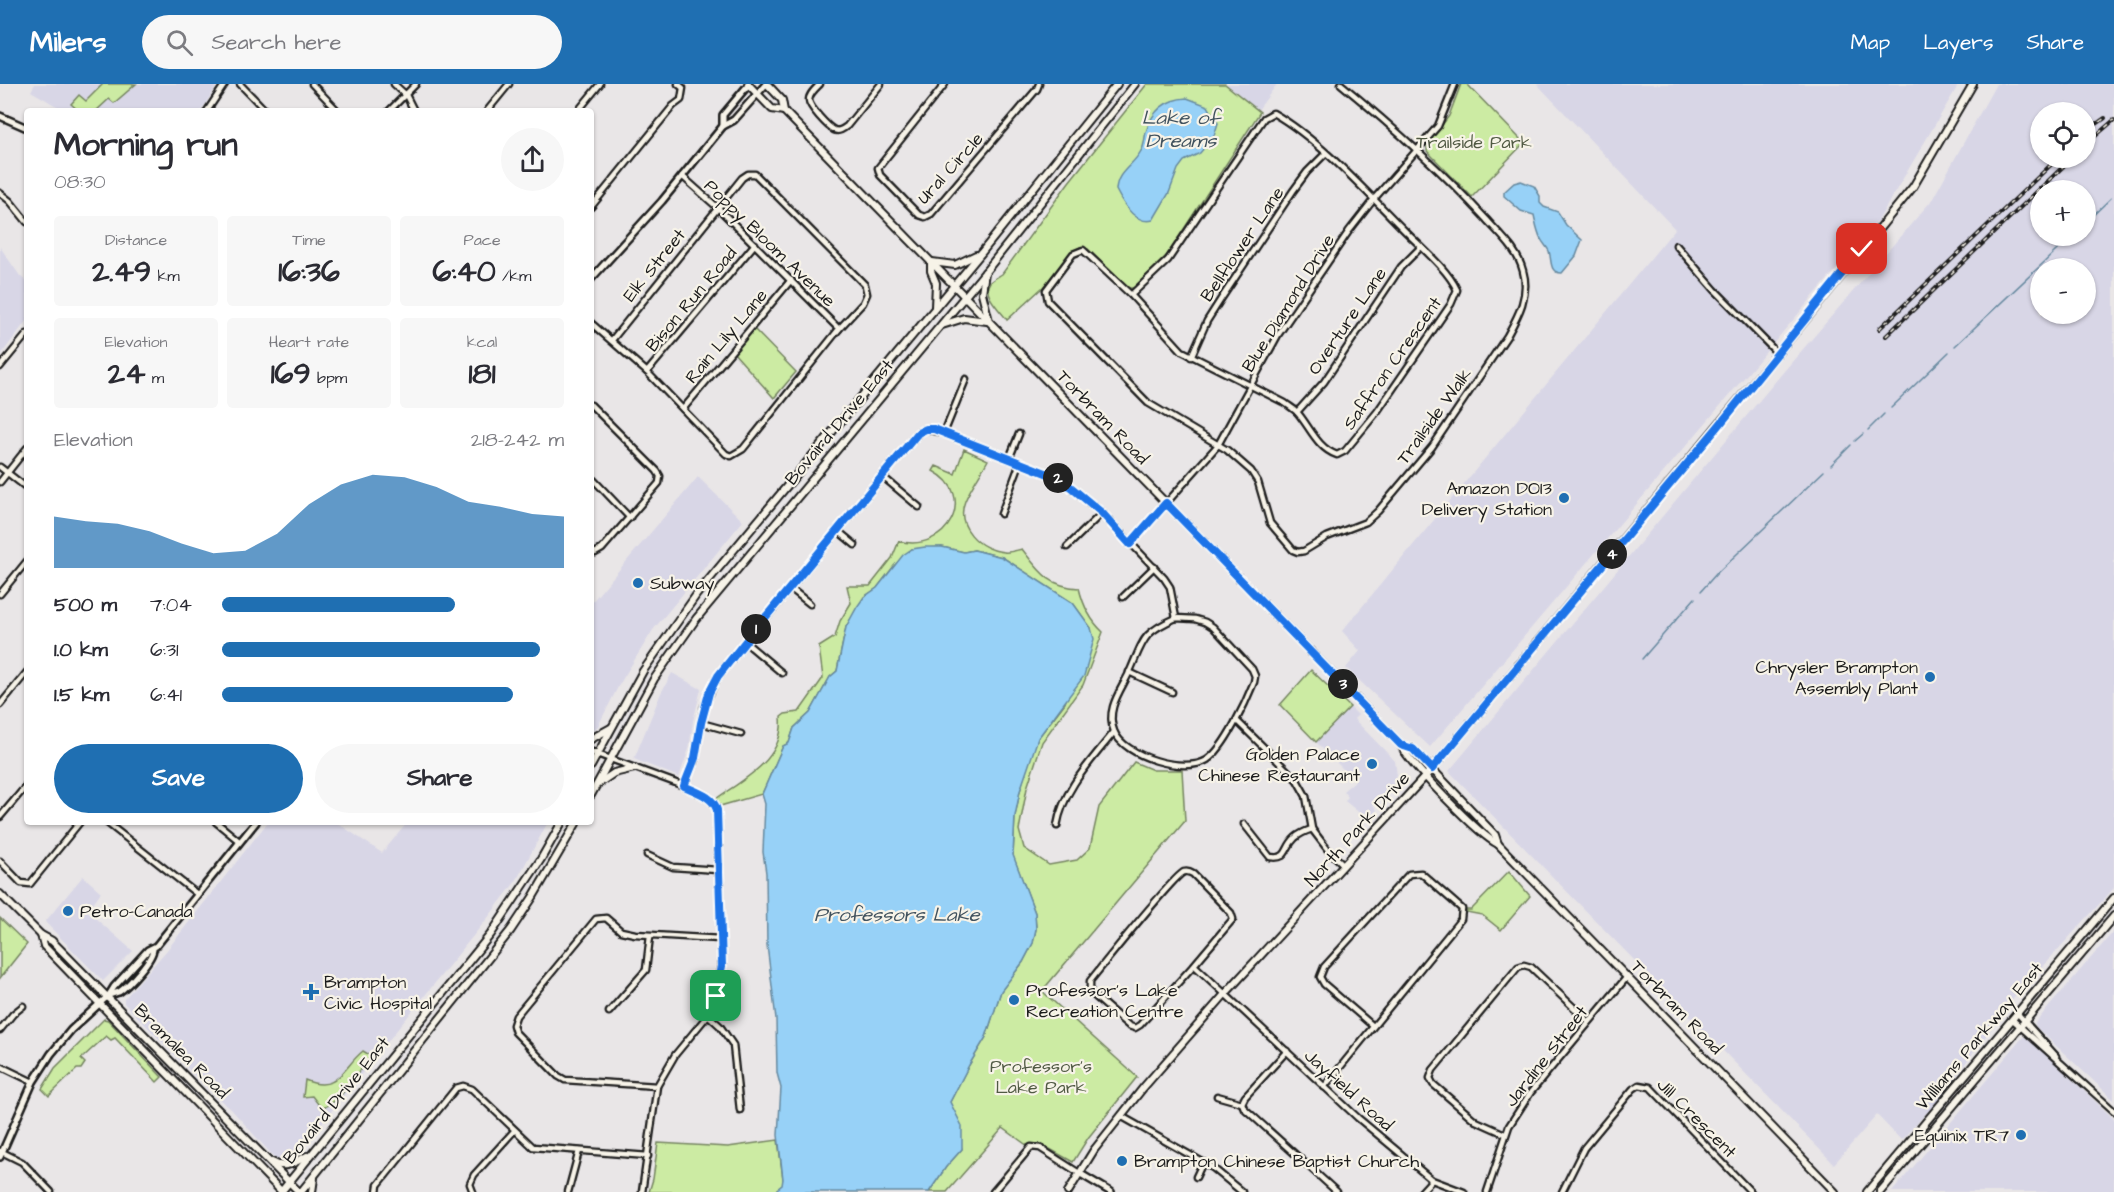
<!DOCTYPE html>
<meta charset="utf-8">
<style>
body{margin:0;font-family:"Architects Daughter",sans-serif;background:#f7f7f7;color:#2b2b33;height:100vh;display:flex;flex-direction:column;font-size:22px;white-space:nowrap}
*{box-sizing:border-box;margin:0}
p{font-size:20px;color:#7c7c81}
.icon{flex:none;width:33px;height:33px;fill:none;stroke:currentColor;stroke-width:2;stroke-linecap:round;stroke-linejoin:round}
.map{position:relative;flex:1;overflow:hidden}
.panel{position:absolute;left:24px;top:24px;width:570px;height:717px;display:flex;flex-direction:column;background:#fff;border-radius:6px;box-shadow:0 2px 4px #0004}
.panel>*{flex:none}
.fabs{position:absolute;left:2030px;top:18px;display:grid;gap:12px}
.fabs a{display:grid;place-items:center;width:66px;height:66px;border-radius:50%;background:#fff;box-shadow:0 2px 4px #0004;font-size:30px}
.pin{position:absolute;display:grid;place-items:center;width:51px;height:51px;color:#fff;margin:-26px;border-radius:12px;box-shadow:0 3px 9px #0006}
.km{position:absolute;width:30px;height:30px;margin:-15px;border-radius:50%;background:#222;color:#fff;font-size:16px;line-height:30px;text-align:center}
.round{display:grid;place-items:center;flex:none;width:63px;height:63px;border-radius:32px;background:#f7f7f7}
.head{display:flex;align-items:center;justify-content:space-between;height:102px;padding:0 30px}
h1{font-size:33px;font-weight:700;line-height:45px}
.figures{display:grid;grid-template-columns:repeat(3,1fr);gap:9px;height:102px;padding:6px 30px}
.figures div{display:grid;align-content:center;border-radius:6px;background:#f7f7f7;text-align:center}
.figures b{font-size:30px;font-weight:700}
.figures small{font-size:16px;font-weight:400}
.figures p{font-size:16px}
.chart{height:168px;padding:12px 30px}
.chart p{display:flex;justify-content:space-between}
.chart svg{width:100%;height:108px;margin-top:6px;fill:#1f6fb2;opacity:.7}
.action{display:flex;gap:12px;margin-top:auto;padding:12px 30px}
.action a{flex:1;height:69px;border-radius:36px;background:#1f6fb2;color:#fff;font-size:24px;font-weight:700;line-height:69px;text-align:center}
.action a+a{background:#f7f7f7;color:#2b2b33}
ul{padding:0 30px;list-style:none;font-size:20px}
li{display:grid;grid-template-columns:96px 72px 1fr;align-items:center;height:45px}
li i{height:15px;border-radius:8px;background:#1f6fb2}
header{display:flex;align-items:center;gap:36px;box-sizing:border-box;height:84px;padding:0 30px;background:#1f6fb2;color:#fff}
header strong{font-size:28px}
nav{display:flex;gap:33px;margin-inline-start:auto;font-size:21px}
.search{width:420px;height:54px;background:#f7f7f7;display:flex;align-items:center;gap:15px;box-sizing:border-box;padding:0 21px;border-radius:33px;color:#7c7c81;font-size:22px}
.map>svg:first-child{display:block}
</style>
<header>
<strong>Milers</strong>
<div class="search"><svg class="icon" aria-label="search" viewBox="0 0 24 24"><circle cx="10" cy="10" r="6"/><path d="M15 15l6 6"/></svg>Search here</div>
<nav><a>Map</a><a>Layers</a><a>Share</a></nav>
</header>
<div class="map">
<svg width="2114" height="1108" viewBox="0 0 2114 1108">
<rect width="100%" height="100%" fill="#e9e6e7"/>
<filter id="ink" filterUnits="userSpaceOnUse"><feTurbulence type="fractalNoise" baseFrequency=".0167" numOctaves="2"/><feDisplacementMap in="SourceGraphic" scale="12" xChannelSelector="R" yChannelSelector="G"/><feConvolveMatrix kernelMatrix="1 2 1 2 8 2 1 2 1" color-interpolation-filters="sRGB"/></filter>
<g filter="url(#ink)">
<g fill="#d8d6e6" fill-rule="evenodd">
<polygon points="35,0 212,0 216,3 201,27 65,27 31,7"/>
<polygon points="1225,0 1277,0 1258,26"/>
<polygon points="1537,0 1959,0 1879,135 1430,663 1346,584 1360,567 1342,547 1675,145"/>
<path d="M1996 0H2114V804L2013 915 1936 1019 1901 1056 1877 1031 1834 1080 1449 687 1785 286 1932 116ZM2040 28H2085V74H2040ZM2040 106H2085V152H2040ZM2040 184H2085V230H2040Z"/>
<polygon points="0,163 20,192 27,198 27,236 0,272"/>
<polygon points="698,393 743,437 653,546 619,601 598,642 591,649 591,519"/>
<polygon points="672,589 701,605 693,637 689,665 679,693 634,675 661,609"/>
<polygon points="1350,623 1358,631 1354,635 1395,677 1397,691 1392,698 1395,701 1373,721 1377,726 1370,733 1365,728 1362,731 1345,717 1348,713 1343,707 1355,697 1316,658"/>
<polygon points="268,738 336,738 382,769 408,738 548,738 516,797 490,831 299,1067 293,1066 288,1072 280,1072 278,1075 274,1073 231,1025 209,1006 124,919 124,915 167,866"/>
<polygon points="83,792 101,808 87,827 133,867 103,897 45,838"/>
<polygon points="2114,847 2114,1016 2036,943 2035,939"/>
<polygon points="2023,953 2028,954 2114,1035 2114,1108 1892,1108"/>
</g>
<g fill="#cceba3" stroke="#748460" stroke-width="1.5">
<polygon points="103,0 136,0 114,19 109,15 96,27 79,27 71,20 79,11 86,17"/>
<path d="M1147 0H1225L1260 28 1167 171 1134 204H1128L1088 165 1080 163 1073 167 1043 203 1007 236C1001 227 981 210 990 198 993 195 999 192 1002 190L1069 98Z"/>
<polygon points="1461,0 1467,0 1524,59 1472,113 1427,67 1427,61 1449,32"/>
<polygon points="753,244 796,288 774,314 733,268"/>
<path d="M964 365 988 376C981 389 971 403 965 417 955 442 979 466 1004 468 1009 469 1017 466 1022 465 1040 488 1048 502 1079 504 1083 521 1090 536 1103 548L1083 601 1042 658 1027 704 1019 746 1024 764 1049 781 1077 776 1090 764 1099 723 1134 678 1153 686H1182L1185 737 1042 907 1137 993 1088 1054 1073 1078 1041 1060 1028 1062 1003 1044 947 1108H929L946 1083 962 1065 950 1018 969 981 986 953 1001 907 1023 878 1033 859 1036 845 1035 829 1013 772 1015 732 1020 707 1030 673 1038 654 1065 619 1091 544 1073 519 1002 473 974 466 964 468 942 463 912 465 894 482 877 504 864 513 846 543 837 587 830 593 810 629 794 644 789 659 783 662 762 710 720 722 716 715C745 694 785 675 781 633L785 630 799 628 823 594 819 563 835 553 840 537 851 519 847 502H870L892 474 899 457C947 470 979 411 933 387L936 382 955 390Z"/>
<polygon points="1311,586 1350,623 1316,658 1280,621"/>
<polygon points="1509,787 1530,812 1501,846 1482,831 1466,828 1466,826 1471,826"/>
<polygon points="0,834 27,860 0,894"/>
<polygon points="104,935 108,936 162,993 157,998 115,954 111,956 106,952 81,975 85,979 81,985 77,985 49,1012 42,1005 55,984"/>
<path d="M363 967 371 972 338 1015 322 1025 312 1012 303 1013 305 996C338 1010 342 984 363 967Z"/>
<polygon points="778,1056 783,1095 783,1101 777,1105 777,1108 649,1108 653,1095 658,1059 728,1063"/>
</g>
<g fill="#97d1f7" stroke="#66899f" stroke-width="1.5">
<path d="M1187 14 1208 22 1218 39 1214 52 1200 69 1184 77 1178 85 1169 109 1153 136C1136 141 1123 120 1116 106 1117 87 1133 82 1141 67 1145 61 1144 55 1146 48 1152 27 1166 15 1187 14Z"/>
<path d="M1521 97 1534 102 1540 112V119L1544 123 1558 128 1566 141 1582 156 1576 172 1562 189C1549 189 1552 177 1549 167 1547 163 1543 159 1541 155 1537 147 1536 140 1534 131L1521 127 1504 112V108L1514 99Z"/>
<polygon points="925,463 942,463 964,468 974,466 1002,473 1073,519 1091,544 1094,555 1084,592 1038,654 1020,707 1015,732 1013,771 1035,829 1036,845 1033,859 1023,878 1001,907 986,953 969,981 950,1018 962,1042 962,1065 946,1083 929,1108 777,1108 777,1105 782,1101 783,1095 778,1051 781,1004 777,989 776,935 767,861 766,789 763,768 765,720 762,710 783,662 789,659 794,644 810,629 830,593 837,587 846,543 857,523 864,513 877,504 903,471 912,465"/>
</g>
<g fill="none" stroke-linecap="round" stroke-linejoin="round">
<g stroke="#66899f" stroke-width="1.5">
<polyline points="2085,139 2111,114"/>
<polyline points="1955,262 2072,152"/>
<polyline points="1891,324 1949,268"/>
<polyline points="1868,346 1884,330"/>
<polyline points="1855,357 1863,350"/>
<polyline points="1831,381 1851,361"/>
<polyline points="1701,507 1717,489 1824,387"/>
<polyline points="1642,575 1695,514"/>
</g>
<g stroke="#1c1c1c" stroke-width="9">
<g id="minor">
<polyline points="240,0 266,27"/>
<polyline points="312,0 338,27"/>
<polyline points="394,0 406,11 414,27"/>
<path d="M820 0C816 4 809 10 809 16 809 23 828 43 834 46 839 48 843 45 847 42L881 0"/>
<polyline points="945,0 878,84 880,91 919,131 925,133 931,130 1037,5 1039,0"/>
<polyline points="207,27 225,0"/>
<polyline points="389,27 416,0"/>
<polyline points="487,27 509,0"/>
<polyline points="578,27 600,0"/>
<polyline points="682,92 718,124 839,245"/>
<polyline points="0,109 10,117 27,138"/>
<polyline points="591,123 673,22 681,16 683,4 678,0"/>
<polyline points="1676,161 1715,206 1777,269"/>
<path d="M1131 211 1168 176 1264 34 1273 29C1319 55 1368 110 1406 148 1422 164 1448 186 1457 206L1451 220 1377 328 1345 367 1337 371C1317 364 1310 343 1297 328 1294 325 1289 322 1285 319L1182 267 1131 211 1083 166 1073 170 1046 206 1048 217 1148 319 1227 366 1251 387 1258 398 1270 439 1293 466 1298 468 1304 467 1327 453 1366 438 1378 427 1432 363 1507 252C1518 232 1530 211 1523 187 1518 166 1500 151 1486 135 1441 86 1392 42 1341 0"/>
<polyline points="591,239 647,288 726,370 731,372 743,365 839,245 863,219 867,210 865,201 761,96 755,90 748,90 742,94 612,256"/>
<polyline points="1191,273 1207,237 1221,215 1293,107 1307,88 1325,70"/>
<polyline points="0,283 27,250"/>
<polyline points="647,288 755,160"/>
<polyline points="591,321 657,387 660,392 659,399 602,465 595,469 591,467"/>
<polyline points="683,325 791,196"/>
<polyline points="1297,328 1324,298 1401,183 1421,163"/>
<polyline points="944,349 966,295"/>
<polyline points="1009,375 1019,350"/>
<polyline points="0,383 27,404"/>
<polyline points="882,392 919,423"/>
<polyline points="591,393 630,434"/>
<polyline points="0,398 27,364"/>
<polyline points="1001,430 1020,379"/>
<polyline points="837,446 855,461"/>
<polyline points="1130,460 1218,361 1278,251 1349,147 1374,115 1438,42 1455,0"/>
<polyline points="1067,463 1102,429"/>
<polyline points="790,504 810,520"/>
<polyline points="0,510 27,477"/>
<polyline points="1123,513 1154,483"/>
<path d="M1176 534 1195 535 1205 538 1213 543 1252 585 1255 592 1254 598C1246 618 1225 664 1207 676 1185 690 1124 673 1114 647 1105 625 1122 605 1130 587 1144 555 1142 549 1176 534Z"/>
<polyline points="745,558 782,589"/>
<polyline points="1129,588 1172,608"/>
<polyline points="0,621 27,588"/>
<polyline points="1237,637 1297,696 1306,712 1312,745 1328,766 1344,781"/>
<polyline points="701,639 741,650"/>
<polyline points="597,670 684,702 708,714 715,721 717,726 722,882 716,912 708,931 675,971 657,1002 642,1108"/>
<polyline points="684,702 695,674 704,623 718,592 918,349 926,345 944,349 1061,395 1102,429 1164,494 1170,503 1176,534"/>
<polyline points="0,733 27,701"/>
<polyline points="106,738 197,810"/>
<polyline points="216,738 239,757"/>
<path d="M1244 740 1270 773C1289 776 1284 764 1295 754 1300 749 1306 747 1312 745"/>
<path d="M1057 742C1063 705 1092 676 1114 648"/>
<polyline points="647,771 673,783 718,786"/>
<polyline points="0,777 21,799 30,800 80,738"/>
<path d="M1194 881 1140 941 1135 944 1129 942 1090 908V897C1102 882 1175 791 1184 788 1188 787 1190 788 1193 790L1231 829 1233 835 1194 881 1358 1034 1432 1096 1464 1108"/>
<polyline points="609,928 646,886 650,852"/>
<polyline points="2018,930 2056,972"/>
<polyline points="708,931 720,942 733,961 740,1026"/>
<polyline points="2013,936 2114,1027"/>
<polyline points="0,946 13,930 23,922"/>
<polyline points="1287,967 1245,1013 1242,1019 1244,1024 1337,1108"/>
<polyline points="0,982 33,998"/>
<polyline points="657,1002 565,996 558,992 515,948 513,941 516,932 596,835 606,834 621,847 635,850 720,855"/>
<polyline points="1324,1003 1461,835 1462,825 1421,789 1409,790 1324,883 1320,893 1324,900 1373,942"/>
<polyline points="1217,1012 1242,1019"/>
<polyline points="1121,1032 1213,1084 1242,1108"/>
<polyline points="1505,1050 1476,1037 1433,1000 1430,994 1433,986 1518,883 1524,881 1531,883 1589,938"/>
<polyline points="0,1067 22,1078 51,1108"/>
<polyline points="1196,1093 1203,1078"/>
<polyline points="377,1108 378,1101 456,1004 463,1002 472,1005 533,1063 648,1072"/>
<polyline points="473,1108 470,1100 474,1091 514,1047"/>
<polyline points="568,1108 579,1067"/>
<polyline points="993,1108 1031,1063 1040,1064 1079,1089"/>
<polyline points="1421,1108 1432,1096"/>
<polyline points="1487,1108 1509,1042 1531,1008 1627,893"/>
<polyline points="1562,1108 1584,1064 1633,1005 1639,1001 1650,1003 1751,1108"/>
</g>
</g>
<g stroke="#1c1c1c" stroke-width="10">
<g id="tertiary">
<polyline points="0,32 27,44"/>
<polyline points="723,42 723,31 749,0"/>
<polyline points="591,195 662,117 723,42 734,36 766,0"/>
<polyline points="591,668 597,670"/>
<path d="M109 911C110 911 118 908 119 908 128 902 153 875 153 865"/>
<polyline points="0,1073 33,998 51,970 71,946 109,911 114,903 148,866 156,862 256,738"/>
<polyline points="1079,1089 1111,1108"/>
</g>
</g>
<g stroke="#1c1c1c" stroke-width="10">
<g id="secondary">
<polyline points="748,0 772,25 784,27"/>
<path d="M767 0 782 16 784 27 1349 607 1401 661C1409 679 1480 752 1498 760L1835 1108"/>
<polyline points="931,178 931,187 936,199 935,223"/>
<polyline points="932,178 955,181 976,171"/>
<polyline points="985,188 982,209 989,237"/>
<polyline points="942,241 964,234 987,237"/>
<polyline points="591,655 611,644"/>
<polyline points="1401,661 1413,665 1495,751 1498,760"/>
<polyline points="591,682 643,587 697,510 982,168 1117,0"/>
<polyline points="598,700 614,689 635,684"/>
<polyline points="591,711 654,595 696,535 986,187 1135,0"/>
<polyline points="0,810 41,851 52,857 299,1108"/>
<polyline points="41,851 44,862 282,1108"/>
<path d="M272 1078C285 1086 295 1078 307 1072"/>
<polyline points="281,1108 491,850 541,775 562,738"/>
<polyline points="301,1108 511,846 533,813 577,738"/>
<polyline points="312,1108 314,1094"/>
<polyline points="1068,1108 1094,1066 1143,1004 1225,910 1432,685 1811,229 1913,103 1973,0"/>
<polyline points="1867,1108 2114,814"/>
<polyline points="1880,1108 2114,832"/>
</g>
</g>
<use href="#minor" stroke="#f7f3e8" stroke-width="4.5"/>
<use href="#tertiary" stroke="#f7f3e8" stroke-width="5"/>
<use href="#secondary" stroke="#f7f3e8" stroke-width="6"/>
<g stroke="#1c1c1c" stroke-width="4">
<g id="rail">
<polyline points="2085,48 2105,34"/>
<polyline points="2085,61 2114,36"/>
<polyline points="1879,245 2058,74"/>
<polyline points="1886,252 2072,74"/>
</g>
</g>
<use href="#rail" stroke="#f7f3e8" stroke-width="1.5" stroke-dasharray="4.5" stroke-linecap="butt"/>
</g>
</g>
<g fill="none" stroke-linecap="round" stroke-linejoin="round" filter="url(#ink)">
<g stroke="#fff" stroke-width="12">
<path id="route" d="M716 912 722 882 717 726C713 712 696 708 684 702L695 674 701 639 709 609 718 592 745 558 918 349 926 345H934L1061 395 1102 429 1130 460 1166 419 1401 661 1413 665 1432 685 1717 344 1862 165"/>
</g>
<use href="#route" stroke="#1a73e8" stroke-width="8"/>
</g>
<g fill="#1f6fb2" stroke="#f7f3e8" stroke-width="2">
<circle cx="1564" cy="414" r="6"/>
<circle cx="638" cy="499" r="6"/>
<circle cx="1930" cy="593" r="6"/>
<circle cx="1372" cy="680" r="6"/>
<circle cx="68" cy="827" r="6"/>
<path d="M308 899h6v6h6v6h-6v6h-6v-6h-6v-6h6z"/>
<circle cx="1014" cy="916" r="6"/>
<circle cx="2021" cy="1051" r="6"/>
<circle cx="1122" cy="1077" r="6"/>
</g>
<g text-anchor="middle" stroke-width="4.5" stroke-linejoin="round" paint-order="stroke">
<g font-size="18" fill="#515a44" stroke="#f7f3e8">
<text x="1474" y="64">Trailside Park</text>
<text x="1041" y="988">Professor's<tspan x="1041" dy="21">Lake Park</tspan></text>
</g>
<g font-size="18" fill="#1c1c1c" stroke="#f7f3e8">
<text transform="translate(950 84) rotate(-48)" y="6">Ural Circle</text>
<text transform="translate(770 159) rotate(44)" y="6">Poppy Bloom Avenue</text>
<text transform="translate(1242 160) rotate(-56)" y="6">Bellflower Lane</text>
<text transform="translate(654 181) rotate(-51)" y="6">Elk Street</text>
<text transform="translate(691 215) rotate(-50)" y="6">Bison Run Road</text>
<text transform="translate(1288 219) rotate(-58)" y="6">Blue Diamond Drive</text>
<text transform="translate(1347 237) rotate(-56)" y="6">Overture Lane</text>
<text transform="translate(726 252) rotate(-50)" y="6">Rain Lily Lane</text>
<text transform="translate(1392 279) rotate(-55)" y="6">Saffron Crescent</text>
<text transform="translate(1434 332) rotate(-54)" y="6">Trailside Walk</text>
<text transform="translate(1103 333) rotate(46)" y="6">Torbram Road</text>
<text transform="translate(839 338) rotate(-50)" y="6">Bovaird Drive East</text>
<text transform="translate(1357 745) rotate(-48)" y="6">North Park Drive</text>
<text transform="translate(1677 923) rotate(46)" y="6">Torbram Road</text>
<text transform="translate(1979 952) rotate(-50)" y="6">Williams Parkway East</text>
<text transform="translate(182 967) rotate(45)" y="6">Bramalea Road</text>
<text transform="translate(1546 972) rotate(-52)" y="6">Jardine Street</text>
<text transform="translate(1349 1006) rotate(42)" y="6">Jayfield Road</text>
<text transform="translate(336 1016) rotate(-51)" y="6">Bovaird Drive East</text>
<text transform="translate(1697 1034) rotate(45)" y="6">Jill Crescent</text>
</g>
<g font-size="18" fill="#1c1c1c" stroke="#f7f3e8" text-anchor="start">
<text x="1552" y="410" text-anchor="end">Amazon DOI3<tspan x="1552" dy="21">Delivery Station</tspan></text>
<text x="650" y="505">Subway</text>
<text x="1918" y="589" text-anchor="end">Chrysler Brampton<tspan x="1918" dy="21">Assembly Plant</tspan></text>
<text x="1360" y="676" text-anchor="end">Golden Palace<tspan x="1360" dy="21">Chinese Restaurant</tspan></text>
<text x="80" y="833">Petro-Canada</text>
<text x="324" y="904">Brampton<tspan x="324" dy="21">Civic Hospital</tspan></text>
<text x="1026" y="912">Professor's Lake<tspan x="1026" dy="21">Recreation Centre</tspan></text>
<text x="2009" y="1057" text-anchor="end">Equinix TR7</text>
<text x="1134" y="1083">Brampton Chinese Baptist Church</text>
</g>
<g font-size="20" font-style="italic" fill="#41525e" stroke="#f7f3e8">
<text x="1181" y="40">Lake of<tspan x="1181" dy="23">Dreams</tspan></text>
<text x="897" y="837">Professors Lake</text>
</g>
</g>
</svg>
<div class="fabs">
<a><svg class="icon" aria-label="locate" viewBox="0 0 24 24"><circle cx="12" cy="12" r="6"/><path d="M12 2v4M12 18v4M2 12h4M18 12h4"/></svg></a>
<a>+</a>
<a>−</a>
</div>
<div class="pin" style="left:716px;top:912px;background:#1e9e55"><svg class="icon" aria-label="arrive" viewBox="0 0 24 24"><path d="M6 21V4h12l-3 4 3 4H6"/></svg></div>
<div class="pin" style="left:1862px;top:165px;background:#d93025"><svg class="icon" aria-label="check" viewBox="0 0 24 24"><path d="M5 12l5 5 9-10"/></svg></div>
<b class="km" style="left:756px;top:545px">1</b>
<b class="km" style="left:1058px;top:394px">2</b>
<b class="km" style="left:1343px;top:600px">3</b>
<b class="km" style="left:1612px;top:470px">4</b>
<section class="panel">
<div class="head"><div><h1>Morning run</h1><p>08:30</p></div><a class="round"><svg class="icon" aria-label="share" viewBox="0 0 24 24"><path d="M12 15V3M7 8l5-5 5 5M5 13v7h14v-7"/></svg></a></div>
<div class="figures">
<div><p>Distance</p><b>2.49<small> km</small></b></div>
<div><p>Time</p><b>16:36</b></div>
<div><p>Pace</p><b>6:40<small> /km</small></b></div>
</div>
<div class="figures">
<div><p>Elevation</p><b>24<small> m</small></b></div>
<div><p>Heart rate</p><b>169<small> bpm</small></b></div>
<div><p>kcal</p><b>181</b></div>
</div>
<div class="chart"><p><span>Elevation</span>218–242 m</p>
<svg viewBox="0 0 160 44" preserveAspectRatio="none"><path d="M0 44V23L10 25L20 26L30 29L40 34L50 38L60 37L70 30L80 18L90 10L100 6L110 7L120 11L130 17L140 19L150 22L160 23V44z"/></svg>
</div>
<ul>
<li><b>500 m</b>7:04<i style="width:68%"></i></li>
<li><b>1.0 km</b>6:31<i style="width:93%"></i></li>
<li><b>1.5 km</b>6:41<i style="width:85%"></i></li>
</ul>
<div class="action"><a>Save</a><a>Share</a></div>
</section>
</div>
